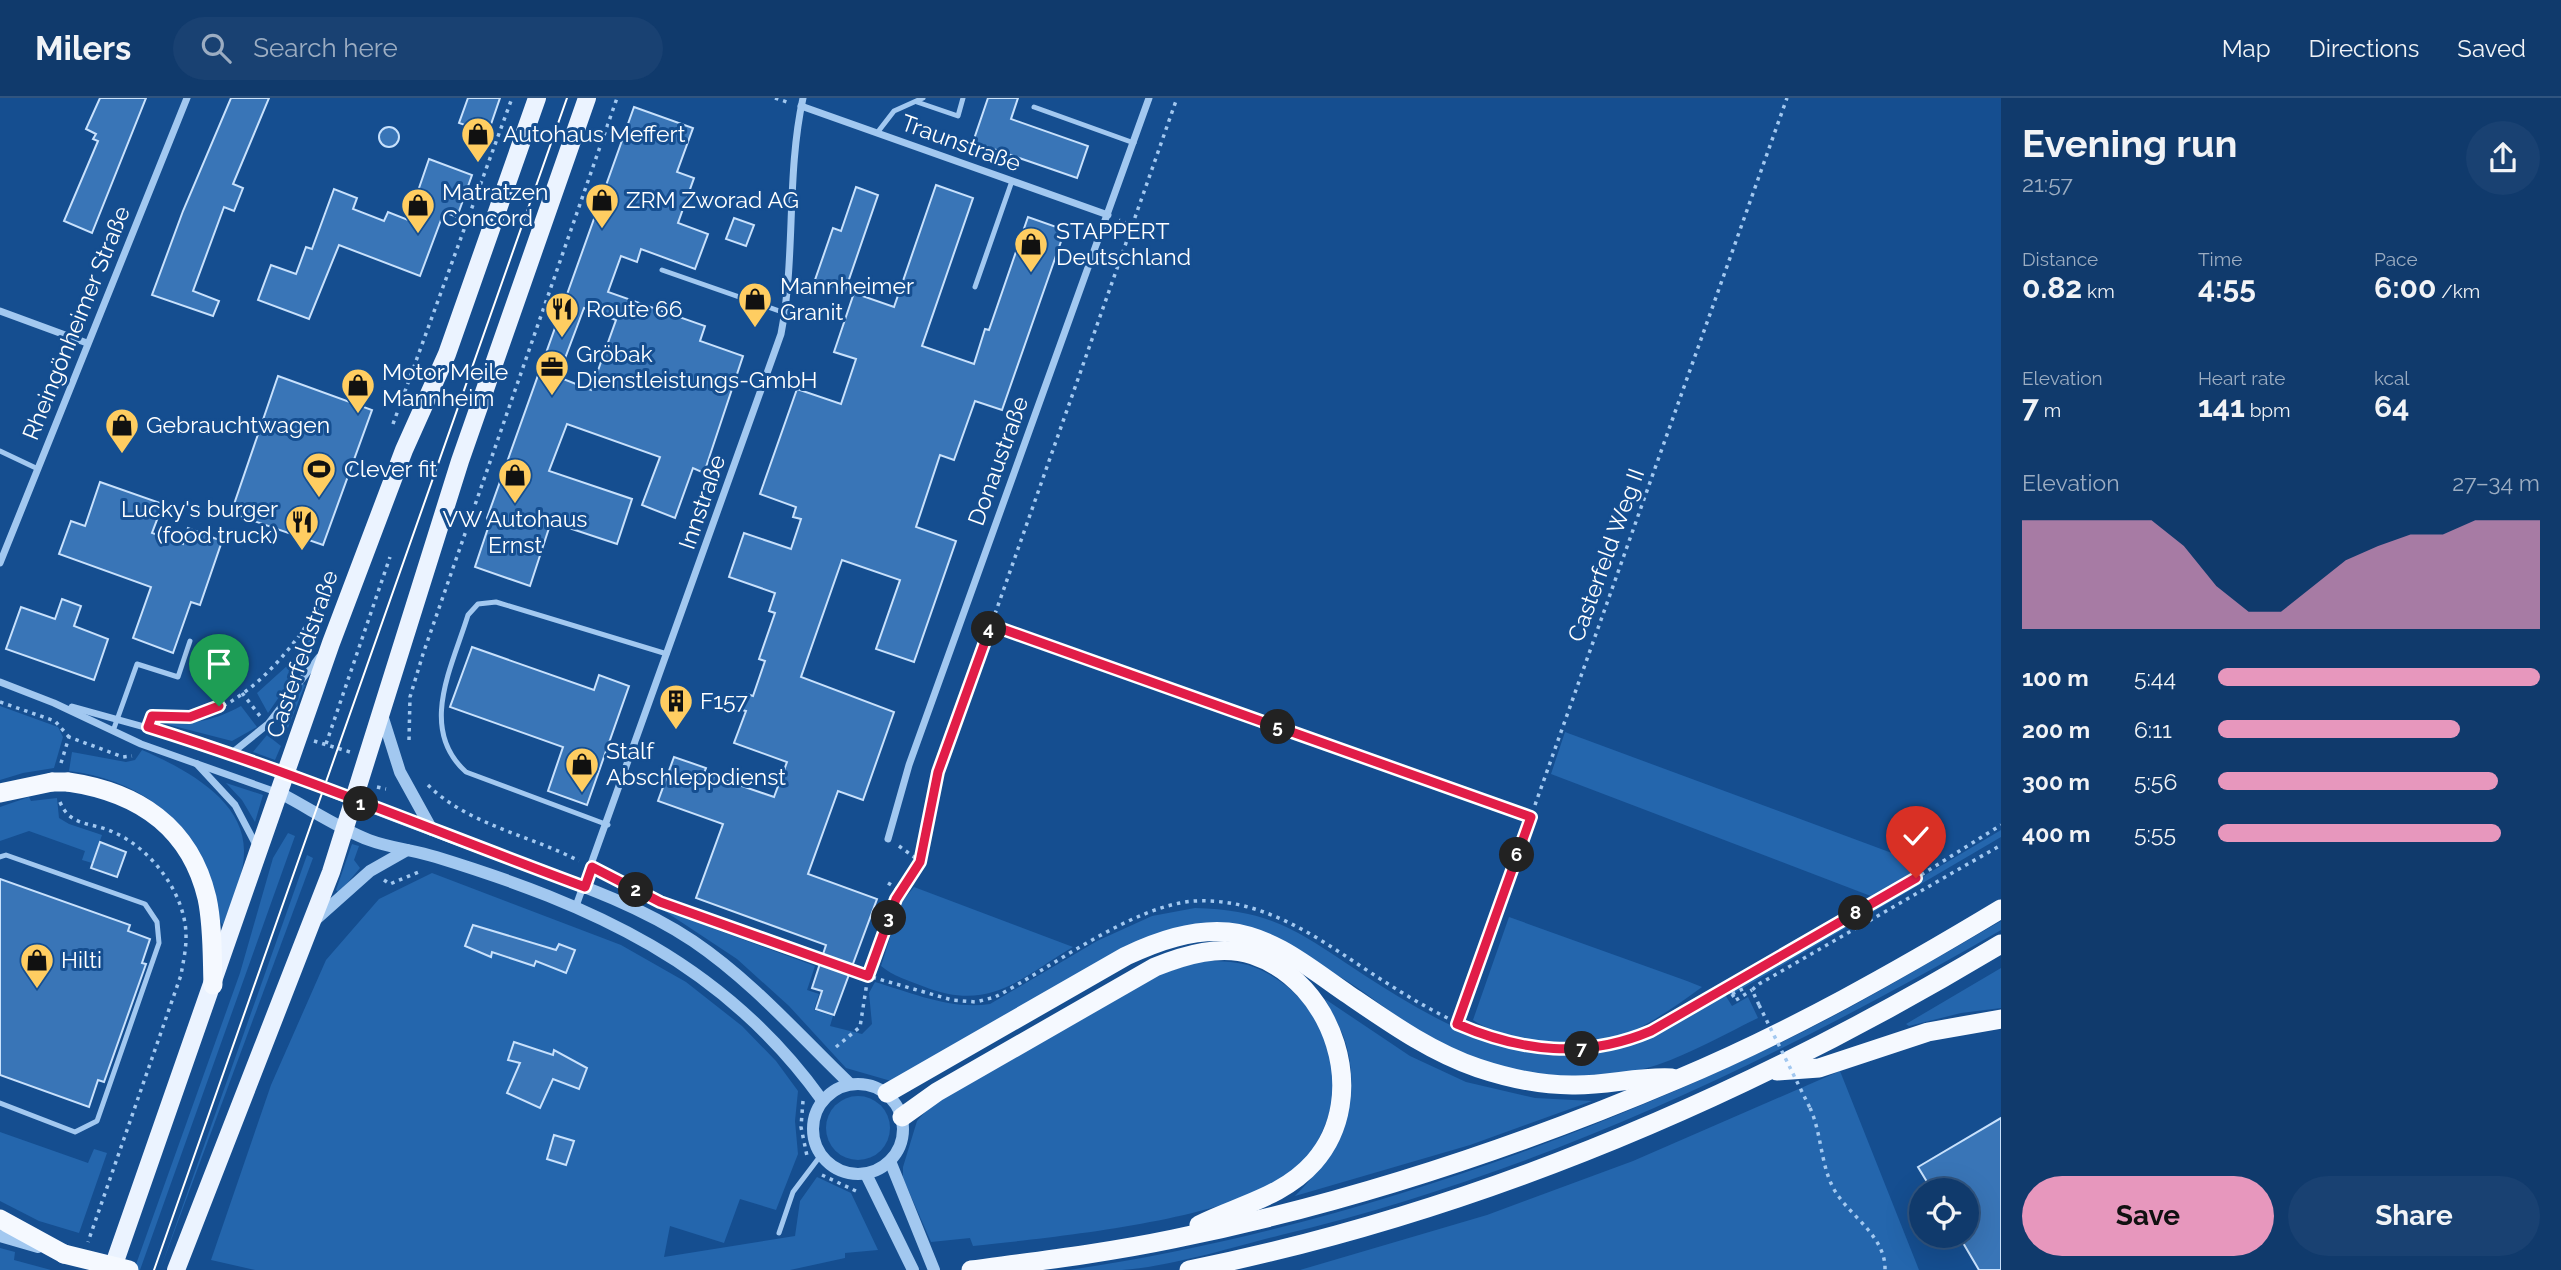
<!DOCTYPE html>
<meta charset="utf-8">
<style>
body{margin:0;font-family:Raleway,sans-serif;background:#194172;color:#f1f3f6;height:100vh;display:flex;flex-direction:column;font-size:26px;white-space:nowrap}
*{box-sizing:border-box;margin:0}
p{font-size:23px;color:#9cadc2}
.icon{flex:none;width:38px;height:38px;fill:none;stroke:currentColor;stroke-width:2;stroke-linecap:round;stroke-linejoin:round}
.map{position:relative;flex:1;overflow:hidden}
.drawer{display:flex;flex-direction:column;background:#103a6c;width:560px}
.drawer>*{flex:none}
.buttons{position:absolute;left:1909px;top:1080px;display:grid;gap:14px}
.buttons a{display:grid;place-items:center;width:70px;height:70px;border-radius:50%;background:#103a6c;box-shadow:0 7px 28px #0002,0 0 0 2px #30547f;font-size:35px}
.pin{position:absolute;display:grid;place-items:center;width:60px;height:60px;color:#fff;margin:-72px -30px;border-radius:50% 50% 50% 0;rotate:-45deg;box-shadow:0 0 7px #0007}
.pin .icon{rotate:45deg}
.km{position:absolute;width:35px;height:35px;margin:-18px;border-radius:50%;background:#222;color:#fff;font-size:19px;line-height:35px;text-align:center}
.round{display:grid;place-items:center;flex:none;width:74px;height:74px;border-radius:37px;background:#194172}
.head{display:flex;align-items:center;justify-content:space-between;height:119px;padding:0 21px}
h1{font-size:38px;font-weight:700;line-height:52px}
.figures{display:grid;grid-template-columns:repeat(3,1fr);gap:10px;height:119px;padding:7px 21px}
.figures div{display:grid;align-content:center}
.figures b{font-size:30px;font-weight:700}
.figures small{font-size:19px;font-weight:400}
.figures p{font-size:19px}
.chart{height:196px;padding:14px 21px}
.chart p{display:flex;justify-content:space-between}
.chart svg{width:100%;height:126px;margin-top:7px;fill:#e797bd;opacity:.7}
.button{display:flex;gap:14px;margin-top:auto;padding:14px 21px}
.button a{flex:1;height:80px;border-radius:42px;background:#e797bd;color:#111;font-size:28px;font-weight:700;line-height:80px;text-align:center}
.button a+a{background:#194172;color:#f1f3f6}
ul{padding:0 21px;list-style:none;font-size:23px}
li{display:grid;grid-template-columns:112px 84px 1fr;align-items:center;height:52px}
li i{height:18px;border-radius:9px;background:#e797bd}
header{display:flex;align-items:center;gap:42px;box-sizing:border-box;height:98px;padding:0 35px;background:#103a6c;border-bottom:2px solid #30547f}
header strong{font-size:33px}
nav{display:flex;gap:38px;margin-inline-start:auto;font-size:24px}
.search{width:490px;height:63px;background:#194172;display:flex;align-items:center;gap:18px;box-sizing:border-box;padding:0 24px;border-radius:38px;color:#9cadc2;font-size:26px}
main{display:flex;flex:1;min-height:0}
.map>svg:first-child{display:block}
</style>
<header>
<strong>Milers</strong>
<div class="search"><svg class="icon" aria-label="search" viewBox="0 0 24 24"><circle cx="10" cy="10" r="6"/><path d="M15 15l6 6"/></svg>Search here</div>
<nav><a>Map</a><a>Directions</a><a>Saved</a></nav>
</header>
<main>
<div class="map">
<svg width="2001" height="1172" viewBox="0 0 2001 1172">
<rect width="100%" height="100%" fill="#154e90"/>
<g fill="#2466ad">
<polygon points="319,530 297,573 268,615 257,595 288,567"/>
<polygon points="302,585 305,587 288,630 278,622"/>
<polygon points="0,608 58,629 63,639 54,670 23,675 0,682"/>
<path d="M241 608 257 629 232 643 166 626C194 626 216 622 241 608Z"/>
<polygon points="1565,634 1927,768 1876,800 1551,676"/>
<polygon points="267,637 281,648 275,662 253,654"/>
<path d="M142 652C183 670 245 701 244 754 244 778 231 804 223 827 215 818 216 794 211 781 187 717 135 681 69 673L72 654 126 664 135 662Z"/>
<polygon points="226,685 263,697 255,724 242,702"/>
<polygon points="29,699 31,703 57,700 59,720 69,726 102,737 92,765 82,762 85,753 29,733 0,743 0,709"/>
<polygon points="2001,732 2001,739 1745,889 1730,897 1727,895"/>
<polygon points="288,735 295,738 140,1172 134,1172 240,875 273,760"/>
<polygon points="352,746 359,748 354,762 360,770 339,795 336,792"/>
<polygon points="307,757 313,760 160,1172"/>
<polygon points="432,775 621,847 686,884 742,928 776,963 798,993 795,1023 798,1056 776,1112 740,1101 724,1145 670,1128 664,1159 795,1138 800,1103 817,1079 851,1095 878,1152 845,1155 845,1160 790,1172 255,1172 211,1162 271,987 326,862 379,801"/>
<path d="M914 789 1073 849C1019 881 990 914 925 889 909 883 893 878 881 868L901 805Z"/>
<path d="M1195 810C1274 812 1300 835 1364 877 1441 927 1536 982 1631 946 1664 933 1694 913 1724 895L1732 908 1748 899 1758 920C1725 936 1692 955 1657 967 1585 991 1495 977 1430 940 1396 921 1367 893 1333 875 1293 855 1245 843 1203 828L891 983 846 970 789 908 737 861 663 812 815 868 807 892 819 896 814 912 833 918 830 928 862 936 872 926 869 895 875 884C912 895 951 912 990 906L1097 843 1152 818Z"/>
<path d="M1509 819 1687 883 1702 889C1676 908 1645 930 1614 941 1582 953 1500 942 1473 922Z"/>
<path d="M2001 823V832L1975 847C1753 973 1531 1077 1281 1137 1234 1149 1169 1169 1122 1172 1104 1172 1086 1172 1069 1172 1314 1136 1550 1054 1774 948 1852 911 1926 866 2001 823Z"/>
<path d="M1201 863C1216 863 1233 863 1248 867 1310 887 1348 957 1328 1019 1321 1038 1311 1060 1295 1073 1231 1123 1056 1139 973 1148L970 1140 931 1144 903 1080V1069L917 1023 933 1005 1152 879Z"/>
<polygon points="2001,870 2001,910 1961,915 1909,928 1906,926"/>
<path d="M1325 901 1410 958 1466 984 1535 1000 1592 1003 1470 1047 1295 1098C1338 1055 1365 1001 1344 940 1339 926 1331 914 1325 901Z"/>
<polygon points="1840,973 1919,1172 1300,1172 1487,1117 1633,1063"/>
<circle cx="858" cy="1030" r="32"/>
<polygon points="0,1034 88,1065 94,1051 107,1055 79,1135 39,1123 0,1103"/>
<polygon points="0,1150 15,1154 14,1162 51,1172 0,1172"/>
</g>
<g fill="#3975b7" stroke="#c8e1fc" stroke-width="2" fill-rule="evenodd">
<polygon points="100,0 146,0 92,135 64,123 98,43 93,41 96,36 86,31"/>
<polygon points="231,0 269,0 233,86 243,90 234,113 224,109 193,193 219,203 213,218 152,197 183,113"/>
<polygon points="468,0 500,0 488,35 459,25"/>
<polygon points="988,0 1018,0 1011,21 1088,48 1077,80 973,44"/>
<path d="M634 9 693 30 677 74 694 80 678 125 708 136 695 171 641 151 637 164 621 158 608 194 705 228 700 243 743 258 704 375 693 370 675 420 642 407 660 359 567 326 549 373 632 401 617 446 551 424 530 488 475 469 489 427 487 420ZM584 210 616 222 591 292 558 279Z"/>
<circle cx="389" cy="39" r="10"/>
<polygon points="429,61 472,77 457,119 444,114 420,178 339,147 309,221 258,202 271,167 296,176 306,149 312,151 334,91 357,100 353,111 384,123 388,114 408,122"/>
<polygon points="936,87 973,100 922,248 974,266 985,231 989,232 1028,119 1065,132 1002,312 975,303 954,362 940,357 916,429 956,443 914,564 876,551 900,482 842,462 801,579 894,614 863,702 838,693 808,776 877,801 834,917 816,911 822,893 812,890 826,847 696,800 723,726 658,703 674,659 706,670 704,675 774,699 787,664 734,645 746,613 742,612 747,596 753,598 765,563 759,561 775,515 769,513 775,495 729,479 744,435 791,451 801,421 793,419 796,409 760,396 797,291 841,306 856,261 834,254 854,195 894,209"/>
<polygon points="856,89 878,97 845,193 815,182 833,130 841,133"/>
<polygon points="734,120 754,127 746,148 726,141"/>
<polygon points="278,278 372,312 323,447 231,415"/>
<polygon points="100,384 163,406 152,435 183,446 188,430 222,443 200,507 191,504 173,555 133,540 151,489 59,456 71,423 85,428"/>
<polygon points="62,501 81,508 74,528 108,541 94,582 6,551 21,509 55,521"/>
<polygon points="472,549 594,592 599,577 629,588 587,707 548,693 563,649 450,609"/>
<polygon points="100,744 126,754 117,779 91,770"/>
<polygon points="0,781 130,827 128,833 150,841 142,865 146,866 104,984 98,982 89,1009 0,977"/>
<polygon points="473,827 556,852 559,846 575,852 566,875 536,863 534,868 492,854 491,859 465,848"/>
<polygon points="514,944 553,957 554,952 587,970 579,991 553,981 540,1010 507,995 520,965 508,962"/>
<polygon points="2001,1020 2001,1172 1979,1172 1959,1138 1967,1138 1967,1092 1932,1092 1918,1069"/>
<polygon points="554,1037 574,1043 566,1067 547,1061"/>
</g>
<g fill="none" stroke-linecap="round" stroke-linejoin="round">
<g stroke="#a2c8f0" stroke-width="3.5" stroke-dasharray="3.5 5" stroke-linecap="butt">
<polyline points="775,0 790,5"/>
<polyline points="1132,128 1177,0"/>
<polyline points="393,326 512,0"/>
<polyline points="995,516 1132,128 1119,122"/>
<polyline points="242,595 260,618"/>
<polyline points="0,604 55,623 69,639"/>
<path d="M166 620C237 629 303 541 331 487"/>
<polyline points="409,642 410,599 423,556 617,0"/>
<polyline points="314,643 350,654"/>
<polyline points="326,646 390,459"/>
<polyline points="61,665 69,639 123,659 132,658"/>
<path d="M428 687C468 727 530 737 579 763"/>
<polyline points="377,689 386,691"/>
<path d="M60 704C70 729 92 724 113 734 151 750 187 797 186 840 186 852 183 865 181 877L88 1144"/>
<polyline points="1535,707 1787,0"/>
<polyline points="899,748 921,764"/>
<polyline points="602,774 626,787"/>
<polyline points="384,782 390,786 421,773"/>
<polyline points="888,785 901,793"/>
<path d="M664 806 868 878 952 902 976 904 995 899C1051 870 1133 807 1195 803 1257 800 1308 833 1356 865 1448 926 1540 982 1651 933L1916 780 2001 727"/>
<polyline points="1732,896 1745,890"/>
<polyline points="1736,902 1752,892"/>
<polyline points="1759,907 1752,892 1759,886 2001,747"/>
<polyline points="1457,926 1527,730"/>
<polyline points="836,949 860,929 868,878 896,801 921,764 938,674 987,536"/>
<polyline points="803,1003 801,1029 807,1058"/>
<path d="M1810 1010C1823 1038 1820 1074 1839 1099 1855 1121 1886 1141 1885 1172"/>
<polyline points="822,1077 856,1093"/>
</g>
<g stroke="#a2c8f0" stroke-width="5">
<polyline points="917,4 958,18 963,0"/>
<polyline points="1034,9 1134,45"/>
<polyline points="877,35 894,13 923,0"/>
<polyline points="662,172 785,215"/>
<polyline points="975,189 1012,83"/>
<polyline points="0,353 38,371"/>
<polyline points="991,527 1531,719"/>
<polyline points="113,633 137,566 178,579 190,543"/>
<path d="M608 727 466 674C418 631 452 569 468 517L478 506 496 504 667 556"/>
<polyline points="0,759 6,757 145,806 157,824 159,845 97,1023 75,1034 0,1005"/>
<polyline points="779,1135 793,1094 821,1057"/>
</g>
<g stroke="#a2c8f0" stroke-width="7">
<polyline points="801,8 1108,117"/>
<polyline points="0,213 87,245"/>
<polyline points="0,465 187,0"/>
<polyline points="0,584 54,605 141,646 279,695"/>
<polyline points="72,609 148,630 285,674"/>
<polyline points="232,655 268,626 319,559"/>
<polyline points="197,666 235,707 257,749"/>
<polyline points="888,741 909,667 1149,0"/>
<path d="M576 808 781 236C796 158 786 78 803 0"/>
</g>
<g stroke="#a2c8f0" stroke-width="12">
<polyline points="382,617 400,674 432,732"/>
<path d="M287 675C360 706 435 733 510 761 572 784 637 806 693 843 752 883 799 937 850 986"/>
<path d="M280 695C309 710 338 730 369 742 390 750 414 752 436 759 592 807 724 865 822 1002"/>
<polyline points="315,822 370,773 407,752"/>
<circle cx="858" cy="1031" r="45"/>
<polyline points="890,1063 934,1172"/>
<polyline points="866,1076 913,1172"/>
<polyline points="0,1138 38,1149"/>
</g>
<g stroke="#ebf3ff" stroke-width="18">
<polyline points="112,1172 331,545 404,352 447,256 537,0"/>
<polyline points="176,1172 331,774 460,363 587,0"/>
</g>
<g stroke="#f5f9ff" stroke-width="19">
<path d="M68 684C137 694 190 728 207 800 213 828 212 858 213 887"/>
<polyline points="0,695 52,684"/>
<polyline points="1777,973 1819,970 1928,934 2001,921"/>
<path d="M887 995 1126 858C1158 843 1192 831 1228 834 1275 839 1312 872 1349 897 1390 925 1431 954 1478 970 1508 980 1540 987 1572 987 1606 988 1638 978 1672 980"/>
<path d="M902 1019 937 994 1155 869C1185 857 1221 846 1253 857 1333 884 1372 998 1314 1064 1283 1099 1239 1107 1199 1127"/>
<polyline points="0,1121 64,1156"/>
<path d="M971 1172C1038 1163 1106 1155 1173 1141 1345 1106 1516 1050 1678 981 1790 934 1898 873 2001 811"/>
<path d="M1189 1172C1476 1114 1750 997 2001 846"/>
</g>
<polyline stroke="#fff" stroke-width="2" points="154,1172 567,0"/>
<g stroke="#a2c8f0" stroke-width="3.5" stroke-dasharray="3.5 5" stroke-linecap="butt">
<polyline points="1732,896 1736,902"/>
<polyline points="1759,907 1810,1010"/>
</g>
<g stroke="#f5f9ff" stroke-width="19">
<polyline points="52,684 68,684"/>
<polyline points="64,1156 129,1172"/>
</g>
</g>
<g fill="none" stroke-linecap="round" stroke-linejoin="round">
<g stroke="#fff" stroke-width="14">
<path id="route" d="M219 608 190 619 152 618 148 629C296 675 439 735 585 789L592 769 660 804 868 878 896 801 920 764 938 674 991 527 1531 719 1457 926C1522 954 1585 961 1651 933L1916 780"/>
</g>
<use href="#route" stroke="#e11d48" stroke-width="9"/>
</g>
<defs>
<g id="shop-pin" transform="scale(1.75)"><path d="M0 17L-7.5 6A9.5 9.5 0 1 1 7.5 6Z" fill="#ffcd61" stroke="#154e90"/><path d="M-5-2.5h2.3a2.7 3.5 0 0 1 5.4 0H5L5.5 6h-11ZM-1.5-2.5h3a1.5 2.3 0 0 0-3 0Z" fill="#111"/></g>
<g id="restaurant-pin" transform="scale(1.75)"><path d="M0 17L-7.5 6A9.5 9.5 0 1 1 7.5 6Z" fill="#ffcd61" stroke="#154e90"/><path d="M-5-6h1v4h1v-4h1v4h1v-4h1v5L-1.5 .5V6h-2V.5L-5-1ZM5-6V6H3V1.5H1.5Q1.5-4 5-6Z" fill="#111"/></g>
<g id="office-pin" transform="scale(1.75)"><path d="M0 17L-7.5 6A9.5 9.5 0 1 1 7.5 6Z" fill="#ffcd61" stroke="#154e90"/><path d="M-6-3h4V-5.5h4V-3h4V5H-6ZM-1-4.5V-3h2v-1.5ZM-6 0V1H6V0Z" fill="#111"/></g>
<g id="stadium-pin" transform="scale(1.75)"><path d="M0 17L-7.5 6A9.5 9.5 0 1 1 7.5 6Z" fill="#ffcd61" stroke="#154e90"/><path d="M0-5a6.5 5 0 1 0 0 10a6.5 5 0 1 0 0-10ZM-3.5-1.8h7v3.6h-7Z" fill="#111"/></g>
<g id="building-pin" transform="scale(1.75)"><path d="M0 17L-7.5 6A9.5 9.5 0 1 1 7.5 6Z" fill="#ffcd61" stroke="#154e90"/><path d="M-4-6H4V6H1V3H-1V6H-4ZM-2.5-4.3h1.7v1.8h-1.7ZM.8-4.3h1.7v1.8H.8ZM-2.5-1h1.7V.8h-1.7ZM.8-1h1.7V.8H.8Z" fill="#111"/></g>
</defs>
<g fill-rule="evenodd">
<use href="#shop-pin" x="478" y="36"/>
<use href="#shop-pin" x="602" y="102"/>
<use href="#shop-pin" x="418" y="107"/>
<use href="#shop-pin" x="1031" y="146"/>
<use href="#shop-pin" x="755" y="201"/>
<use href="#restaurant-pin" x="562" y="211"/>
<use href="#office-pin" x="552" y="269"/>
<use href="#shop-pin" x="358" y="287"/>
<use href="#shop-pin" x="122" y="327"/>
<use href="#stadium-pin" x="319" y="371"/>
<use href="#shop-pin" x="515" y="377"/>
<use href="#restaurant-pin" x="302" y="424"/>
<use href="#building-pin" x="676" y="603"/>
<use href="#shop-pin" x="582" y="666"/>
<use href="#shop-pin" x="37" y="862"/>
</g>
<g text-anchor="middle" stroke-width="6" stroke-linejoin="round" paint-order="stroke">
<g font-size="23" fill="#fff" stroke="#154e90" text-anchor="start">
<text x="503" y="44">Autohaus Meffert</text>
<text x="442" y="102">Matratzen<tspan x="442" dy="26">Concord</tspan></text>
<text x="626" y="110">ZRM Zworad AG</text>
<text x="1056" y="141">STAPPERT<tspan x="1056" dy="26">Deutschland</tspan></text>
<text x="780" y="196">Mannheimer<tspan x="780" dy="26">Granit</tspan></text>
<text x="586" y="219">Route 66</text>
<text x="576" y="264">Gröbak<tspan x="576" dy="26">Dienstleistungs-GmbH</tspan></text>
<text x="382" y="282">Motor Meile<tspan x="382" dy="26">Mannheim</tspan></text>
<text x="146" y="335">Gebrauchtwagen</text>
<text x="344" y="379">Clever fit</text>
<text x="278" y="419" text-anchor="end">Lucky's burger<tspan x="278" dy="26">(food truck)</tspan></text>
<text x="515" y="429" text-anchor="middle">VW Autohaus<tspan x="515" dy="26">Ernst</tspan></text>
<text x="700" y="611">F157</text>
<text x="606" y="661">Stalf<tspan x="606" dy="26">Abschleppdienst</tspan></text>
<text x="61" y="870">Hilti</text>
</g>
<g font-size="23" fill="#fff" stroke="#154e90">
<text transform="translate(961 45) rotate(20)" y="8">Traunstraße</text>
<text transform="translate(76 225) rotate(-68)" y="8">Rheingönheimer Straße</text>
<text transform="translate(998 363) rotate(-70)" y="8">Donaustraße</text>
<text transform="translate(702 404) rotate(-71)" y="8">Innstraße</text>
<text transform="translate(1606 457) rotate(-70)" y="8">Casterfeld Weg II</text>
<text transform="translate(302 556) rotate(-71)" y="8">Casterfeldstraße</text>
</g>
</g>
</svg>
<div class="buttons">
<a><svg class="icon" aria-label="locate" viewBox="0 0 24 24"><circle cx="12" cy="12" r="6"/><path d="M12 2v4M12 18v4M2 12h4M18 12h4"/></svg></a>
</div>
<div class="pin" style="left:219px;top:608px;background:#1e9e55"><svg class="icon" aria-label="arrive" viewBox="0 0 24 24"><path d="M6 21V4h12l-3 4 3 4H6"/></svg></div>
<div class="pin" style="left:1916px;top:780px;background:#d93025"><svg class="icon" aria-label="check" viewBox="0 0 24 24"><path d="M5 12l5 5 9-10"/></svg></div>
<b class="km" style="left:361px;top:706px">1</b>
<b class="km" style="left:636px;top:792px">2</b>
<b class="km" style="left:889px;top:820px">3</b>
<b class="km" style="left:989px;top:531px">4</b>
<b class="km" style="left:1278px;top:629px">5</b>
<b class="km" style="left:1517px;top:757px">6</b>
<b class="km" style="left:1582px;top:951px">7</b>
<b class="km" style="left:1856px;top:815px">8</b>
</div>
<section class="drawer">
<div class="head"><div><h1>Evening run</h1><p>21:57</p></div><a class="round"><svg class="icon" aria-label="share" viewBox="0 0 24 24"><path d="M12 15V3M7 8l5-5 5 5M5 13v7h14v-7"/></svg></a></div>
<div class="figures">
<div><p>Distance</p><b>0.82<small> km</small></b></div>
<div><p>Time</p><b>4:55</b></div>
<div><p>Pace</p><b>6:00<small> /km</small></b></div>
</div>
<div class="figures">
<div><p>Elevation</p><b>7<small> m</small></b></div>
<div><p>Heart rate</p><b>141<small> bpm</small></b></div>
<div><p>kcal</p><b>64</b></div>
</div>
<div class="chart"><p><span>Elevation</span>27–34 m</p>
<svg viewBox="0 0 160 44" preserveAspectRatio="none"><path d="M0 44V6L10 6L20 6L30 6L40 6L50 15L60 29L70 38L80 38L90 29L100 20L110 15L120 11L130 11L140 6L150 6L160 6V44z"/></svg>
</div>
<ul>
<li><b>100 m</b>5:44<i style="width:100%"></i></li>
<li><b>200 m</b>6:11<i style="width:75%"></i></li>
<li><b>300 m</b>5:56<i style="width:87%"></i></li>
<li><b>400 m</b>5:55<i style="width:88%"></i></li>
</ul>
<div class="button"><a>Save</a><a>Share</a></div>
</section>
</main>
